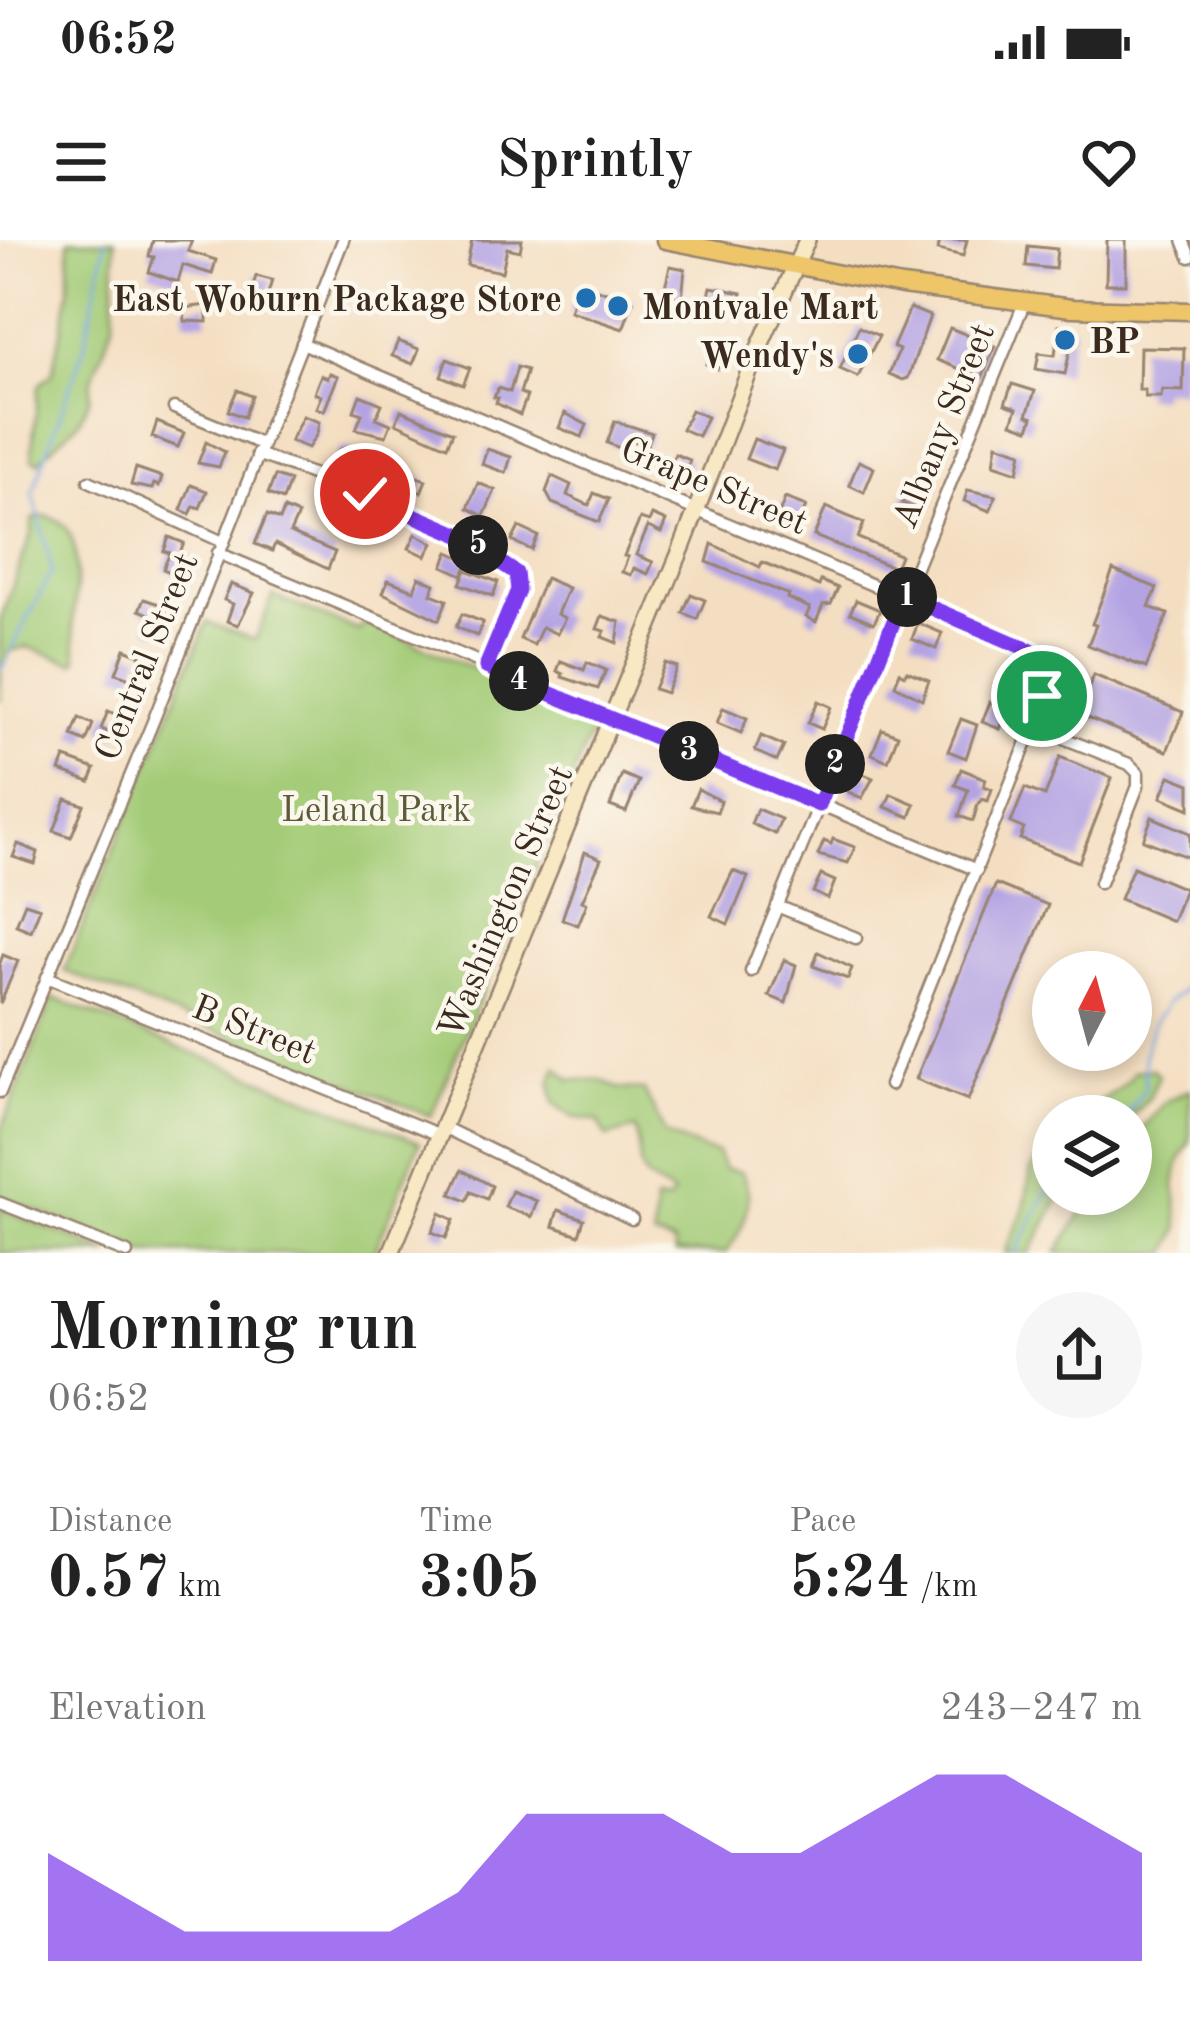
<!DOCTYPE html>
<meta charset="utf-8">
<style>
body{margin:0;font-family:"Old Standard TT",serif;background:#f6f6f6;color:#222;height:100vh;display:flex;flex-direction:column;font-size:45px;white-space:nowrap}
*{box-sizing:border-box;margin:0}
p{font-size:39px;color:#767676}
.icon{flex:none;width:66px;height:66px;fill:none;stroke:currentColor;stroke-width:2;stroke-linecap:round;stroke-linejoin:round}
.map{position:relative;height:1013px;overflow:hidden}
.sheet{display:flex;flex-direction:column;background:#fff;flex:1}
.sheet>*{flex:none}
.needle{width:78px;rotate:6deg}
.tools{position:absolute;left:1032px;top:711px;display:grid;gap:24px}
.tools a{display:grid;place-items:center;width:120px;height:120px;border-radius:50%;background:#fff;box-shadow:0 6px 18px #0003;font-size:60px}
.pin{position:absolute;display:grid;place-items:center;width:102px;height:102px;color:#fff;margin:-51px;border:6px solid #fff;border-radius:50%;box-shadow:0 3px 12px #0007}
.km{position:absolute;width:60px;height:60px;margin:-30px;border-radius:50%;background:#222;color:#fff;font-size:33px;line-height:60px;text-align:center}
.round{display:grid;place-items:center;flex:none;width:126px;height:126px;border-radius:63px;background:#f6f6f6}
.head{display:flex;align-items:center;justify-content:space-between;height:204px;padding:0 48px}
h1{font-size:66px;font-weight:700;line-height:90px}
.metrics{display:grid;grid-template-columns:repeat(3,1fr);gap:18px;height:204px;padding:12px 48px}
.metrics div{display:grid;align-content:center}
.metrics b{font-size:60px;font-weight:700}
.metrics small{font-size:33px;font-weight:400}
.metrics p{font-size:33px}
.chart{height:336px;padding:24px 48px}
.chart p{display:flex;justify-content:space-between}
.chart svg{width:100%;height:216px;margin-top:12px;fill:#7c3aed;opacity:.7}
.status{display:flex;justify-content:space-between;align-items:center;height:84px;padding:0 60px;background:#fff;direction:ltr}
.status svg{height:33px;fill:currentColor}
header{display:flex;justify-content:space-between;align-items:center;height:156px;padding:0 48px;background:#fff;font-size:54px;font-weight:700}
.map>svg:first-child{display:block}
</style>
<div class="status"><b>06:52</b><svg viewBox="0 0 49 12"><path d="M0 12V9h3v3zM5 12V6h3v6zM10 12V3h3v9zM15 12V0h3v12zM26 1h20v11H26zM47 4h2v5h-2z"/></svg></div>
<header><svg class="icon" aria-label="menu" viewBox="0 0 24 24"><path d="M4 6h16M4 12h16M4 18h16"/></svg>Sprintly<svg class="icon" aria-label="heart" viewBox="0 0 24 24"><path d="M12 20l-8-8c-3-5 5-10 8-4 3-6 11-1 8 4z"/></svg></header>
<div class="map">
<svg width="1190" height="1013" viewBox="0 0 1190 1013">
<rect width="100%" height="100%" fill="#fbf7ec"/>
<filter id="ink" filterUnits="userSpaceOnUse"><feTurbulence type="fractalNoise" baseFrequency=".00833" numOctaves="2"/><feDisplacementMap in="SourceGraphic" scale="24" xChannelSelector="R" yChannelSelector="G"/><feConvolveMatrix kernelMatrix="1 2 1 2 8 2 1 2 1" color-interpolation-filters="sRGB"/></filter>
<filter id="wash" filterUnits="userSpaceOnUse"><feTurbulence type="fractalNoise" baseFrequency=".004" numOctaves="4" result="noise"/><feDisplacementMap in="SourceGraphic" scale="48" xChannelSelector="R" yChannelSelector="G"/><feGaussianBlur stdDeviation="2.7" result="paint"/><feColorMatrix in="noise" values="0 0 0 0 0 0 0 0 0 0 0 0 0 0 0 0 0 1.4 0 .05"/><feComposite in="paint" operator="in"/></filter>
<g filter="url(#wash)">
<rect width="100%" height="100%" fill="#f4dec1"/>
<g fill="#a4cc78" stroke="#707b4b" stroke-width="3">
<polygon points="69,0 115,0 114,82 91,142 90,158 78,182 38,222 33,219 32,208 39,145 53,133 58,107 69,51"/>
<path d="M40 276C89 274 75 353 73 382 73 394 77 408 77 420L74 423 27 407 9 411 1 433 0 462V381L32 292V280Z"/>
<polygon points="273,356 359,391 364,383 377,387 596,481 431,876 64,731 207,382 255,400"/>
<polygon points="53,758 420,902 374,1013 145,1013 0,956 0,893"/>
<path d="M557 827 571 840H601L620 849 644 850 665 894 703 910 717 912 724 929 741 932C757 960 744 990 725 1013H676L674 1003 654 997 655 961 667 962 674 955C666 949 654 945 647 938 634 924 644 905 635 889L607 897 598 881 573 877 554 863 551 842Z"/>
<path d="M1153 829 1159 835 1149 858 1131 877 1087 876C1100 856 1123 852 1134 831Z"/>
<polygon points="1190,849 1190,902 1179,922 1175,944 1179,989 1168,1013 1057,1013 1094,954 1131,954 1131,902 1165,862"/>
<polygon points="1053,907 1053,954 1062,954 1030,1013 1005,1013 1024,969 1031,930"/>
<polygon points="0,969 110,1013 111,1013 0,1013"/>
</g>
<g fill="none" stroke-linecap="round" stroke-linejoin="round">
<g stroke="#75a5e0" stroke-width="3">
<polyline points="0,432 52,331 33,252 84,107 106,0"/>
<polyline points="1126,876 1145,848 1144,815 1152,786 1167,763 1190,745"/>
<polyline points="1015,1013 1053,942"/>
</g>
</g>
<g id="blocks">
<g fill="#b4a3e3">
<polygon points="153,0 192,0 188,11 216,20 212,34 183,25 178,42 149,32 154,17 149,16"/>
<polygon points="472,0 522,0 520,11 507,8 502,32 467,25"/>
<polygon points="940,0 967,0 963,16 938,10"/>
<polygon points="1107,0 1126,0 1126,44 1106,44"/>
<polygon points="1028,6 1057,9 1055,29 1026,26"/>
<polygon points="670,26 685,29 682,59 668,56 669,52 664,51"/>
<polygon points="256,36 272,40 266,61 250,56"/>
<polygon points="579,43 633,61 623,89 570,71"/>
<polygon points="711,47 742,53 738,70 717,66 715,77 705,75"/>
<polygon points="207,65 207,82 185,81 184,68"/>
<polygon points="910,68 930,76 908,138 903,140 889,134 899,110 893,107"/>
<polygon points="1059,85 1075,87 1065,134 1036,129 1039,113 1055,115"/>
<polygon points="859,87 879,96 858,137 840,129"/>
<polygon points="950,88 995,106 982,138 937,120"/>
<polygon points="716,100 727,104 717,129 706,124"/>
<polygon points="398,101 419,109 413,124 392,116"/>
<polygon points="1140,107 1184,108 1183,151 1162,150 1161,157 1145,157 1145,150 1139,150"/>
<polygon points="447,119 470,128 463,145 441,136"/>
<polygon points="517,127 527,130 520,153 527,156 520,175 496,163 498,158 494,157 498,148 510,152"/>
<polygon points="330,133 338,136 324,171 316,168 321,156 314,153 321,135 328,138"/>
<polygon points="1012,144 1035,151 1027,175 1033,177 1029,189 1012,183 1017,168 1005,164"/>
<polygon points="237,150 252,156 244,177 228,171"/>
<polygon points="360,155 382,164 376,178 391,184 386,196 356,189 362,174 354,171"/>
<polygon points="401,170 453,192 447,206 396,183"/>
<polygon points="691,170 707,177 698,196 682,189"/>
<polygon points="565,173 587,185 582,197 559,188"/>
<polygon points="303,176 319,182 317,194 308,208 290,201"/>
<polygon points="615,181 652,193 647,206 630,199 625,210 607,203"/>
<polygon points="157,182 184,193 178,207 152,197"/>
<polygon points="754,199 783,210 775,230 746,219"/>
<polygon points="206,202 225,212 219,227 198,223"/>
<polygon points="997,204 1022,212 1018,232 994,224"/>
<polygon points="345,208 426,240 421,252 354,228 350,237 337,232 338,228 333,226 339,210"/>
<polygon points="487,209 511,217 506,233 482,224"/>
<polygon points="675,214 690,220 683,240 667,234 669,228 660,224 663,215 673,219"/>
<polygon points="859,221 874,228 864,252 849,245"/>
<polygon points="136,228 162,237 159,246 154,244 152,249 131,245"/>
<polygon points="275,236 290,241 283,260 268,254"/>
<polygon points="552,236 571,245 567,255 589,265 594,253 609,259 599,282 552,263 546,252"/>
<polygon points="478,243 495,250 484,276 468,268"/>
<polygon points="191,245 207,251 200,268 194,266 190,274 181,270"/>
<polygon points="910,245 925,251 917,269 902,263"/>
<polygon points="968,250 996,256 990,271 964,261"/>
<polygon points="319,256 377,275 382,279 377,294 314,271"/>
<polygon points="785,258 806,266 800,282 779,274"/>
<polygon points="826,267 864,283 858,298 900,315 895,328 814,296"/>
<polygon points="284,269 298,275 290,293 335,312 328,329 275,304 272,311 255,304 267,275 280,280"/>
<polygon points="652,275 666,281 661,293 648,287 636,315 653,322 648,334 634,328 631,335 622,332 628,317 624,316 640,279 649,282"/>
<polygon points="519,287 538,296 532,310 512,301"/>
<polygon points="416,294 433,303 426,316 409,308"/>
<polygon points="169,297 184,303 180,313 185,315 177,335 163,329 170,313 164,311"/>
<polygon points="712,304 760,327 762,322 819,346 821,341 838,348 831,364 823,365 816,382 806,377 810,368 787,358 789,355 707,322"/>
<polygon points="449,312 469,321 463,335 443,326"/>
<polygon points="466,330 498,342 493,356 460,344"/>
<polygon points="1113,330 1157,348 1149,367 1168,374 1146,428 1088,405 1096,385 1092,384"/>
<polygon points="419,337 435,344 431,354 447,360 439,380 383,353 388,340 414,350"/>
<polygon points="545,338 568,348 557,374 565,378 557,394 542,387 534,405 520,399"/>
<polygon points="231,344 254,353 238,385 227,381 233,364 224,360"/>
<polygon points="691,354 705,360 697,379 683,373"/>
<polygon points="144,359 168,367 158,393 148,390 149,374 139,370"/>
<polygon points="856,360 880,370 874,383 850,373"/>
<polygon points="462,374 483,382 477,396 456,387"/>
<polygon points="602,376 620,382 617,403 602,397 605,391 597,389"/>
<polygon points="918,383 942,393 936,409 912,399"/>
<polygon points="125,409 141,415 132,439 116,433"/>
<polygon points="561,421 584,430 587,422 606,430 598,449 562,437 563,434 557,431"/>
<polygon points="665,423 677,427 666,453 654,449"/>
<polygon points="1011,428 1026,434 1020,451 1004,444"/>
<polygon points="907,431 929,440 922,459 895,445 900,432 905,435"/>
<polygon points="1094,435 1183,472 1167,511 1078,474"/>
<polygon points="818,461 831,467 822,489 808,483"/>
<polygon points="990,462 1007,469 1000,489 982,482"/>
<polygon points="723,468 747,478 741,493 717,483"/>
<polygon points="108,471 125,478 118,496 101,489"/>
<polygon points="79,478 93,484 86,502 72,496"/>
<polygon points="961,479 977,485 966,518 948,511"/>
<polygon points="882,489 898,495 888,521 872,514"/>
<polygon points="761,496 784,506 777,521 755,511"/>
<polygon points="1060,517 1112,538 1079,622 1020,599 1024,589 1011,583 1025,548 1045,556"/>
<polygon points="65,518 95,529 90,542 60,531"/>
<polygon points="961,529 986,539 984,546 992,549 988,561 982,559 978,564 973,581 959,576 968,550 955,545"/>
<polygon points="856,531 873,538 862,558 848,552"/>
<polygon points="622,534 639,541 626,572 610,566"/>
<polygon points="1170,536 1190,544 1190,569 1161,557"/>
<polygon points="698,549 721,561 717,572 691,566"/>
<polygon points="891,554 915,564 910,577 885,567"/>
<polygon points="66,559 84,565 71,597 54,591"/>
<polygon points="757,569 781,579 775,594 751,584"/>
<polygon points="1152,577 1190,593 1190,618 1143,600"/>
<polygon points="833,599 855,607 848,623 818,615 824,601 831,604"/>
<polygon points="18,604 38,612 35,624 13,617"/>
<polygon points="585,612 601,619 582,661 587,663 578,685 562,679"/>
<polygon points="1133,627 1185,649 1172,681 1120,659"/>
<polygon points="733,631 748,637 728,684 711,676"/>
<polygon points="821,635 835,641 828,659 813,652"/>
<polygon points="996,644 1048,665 968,860 916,839"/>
<polygon points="25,663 40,668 31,691 16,685"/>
<polygon points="818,712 852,728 848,739 813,726"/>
<polygon points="3,715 18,721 0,764 0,723"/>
<polygon points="784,720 796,725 786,763 769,756"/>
<polygon points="462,930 492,946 487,959 471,952 467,961 451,954"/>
<polygon points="512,951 537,961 531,977 505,967"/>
<polygon points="558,970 584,979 579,995 553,986"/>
<polygon points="440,973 454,980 446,998 432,992"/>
</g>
</g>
</g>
<g filter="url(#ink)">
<use href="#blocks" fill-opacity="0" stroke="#988470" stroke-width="3"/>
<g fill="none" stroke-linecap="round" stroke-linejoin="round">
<g stroke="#988470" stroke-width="15">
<g id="street">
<polyline points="1183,0 1190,17"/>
<polyline points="302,103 1035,414 1042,438 1037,477 890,845"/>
<polyline points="174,168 261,204"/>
<path d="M257 214C297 229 515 303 519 341 521 359 494 409 486 427"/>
<polyline points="89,241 223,302"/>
<polyline points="218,313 977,630"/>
<polyline points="1033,486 1129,524 1138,533 1138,546 1100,643"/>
<polyline points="777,666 856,698"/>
<polyline points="751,731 1025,61"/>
<polyline points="47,737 440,895"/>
<polyline points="0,852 154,479 343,0"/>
<polyline points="443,887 632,979"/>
<polyline points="0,963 127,1013"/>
</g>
</g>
<g stroke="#988470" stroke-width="20">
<polyline id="secondary" points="391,1013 683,305 754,119 807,0"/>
</g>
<g stroke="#988470" stroke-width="21">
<polyline id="primary" points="665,0 902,46 1072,68 1190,71"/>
</g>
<use href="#street" stroke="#fff" stroke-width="10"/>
<use href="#secondary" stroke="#f8e8c3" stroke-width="15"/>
<use href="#primary" stroke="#eec569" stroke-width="16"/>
</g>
</g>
<g fill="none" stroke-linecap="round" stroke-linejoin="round" filter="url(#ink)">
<g stroke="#fff" stroke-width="24">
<polyline id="route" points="365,254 460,295 516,333 518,350 486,427 819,565 904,356 1034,412 1041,430 1042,456"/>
</g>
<use href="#route" stroke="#7c3aed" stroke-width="15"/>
</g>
<g fill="#1f6fb2" stroke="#fbf7ec" stroke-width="4.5">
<circle cx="586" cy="58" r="12"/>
<circle cx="618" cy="66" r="12"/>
<circle cx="1065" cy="100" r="12"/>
<circle cx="858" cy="114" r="12"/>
</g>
<g text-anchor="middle" stroke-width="9" stroke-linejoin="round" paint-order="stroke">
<g font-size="36" font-weight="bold" fill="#3b2a1e" stroke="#fbf7ec" text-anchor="end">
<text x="562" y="71">East Woburn Package Store</text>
<text x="642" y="79" text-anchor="start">Montvale Mart</text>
<text x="1089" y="113" text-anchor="start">BP</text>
<text x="834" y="127">Wendy's</text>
</g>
<g font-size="36" fill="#3b2a1e" stroke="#fbf7ec">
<text transform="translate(942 185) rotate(-68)" y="13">Albany Street</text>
<text transform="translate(715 244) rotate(23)" y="13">Grape Street</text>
<text transform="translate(145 416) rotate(-68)" y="13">Central Street</text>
<text transform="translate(504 661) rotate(-67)" y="13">Washington Street</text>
<text transform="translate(255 788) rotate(22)" y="13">B Street</text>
</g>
<g font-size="36" fill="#5a5b39" stroke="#fbf7ec">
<text x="376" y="581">Leland Park</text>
</g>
</g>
</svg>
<div class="tools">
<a><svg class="needle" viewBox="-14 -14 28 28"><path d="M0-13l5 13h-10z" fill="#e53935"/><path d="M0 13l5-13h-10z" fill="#767676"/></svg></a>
<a><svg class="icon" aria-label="layers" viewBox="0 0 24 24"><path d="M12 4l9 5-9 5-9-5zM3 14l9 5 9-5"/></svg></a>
</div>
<div class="pin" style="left:1042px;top:456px;background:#1e9e55"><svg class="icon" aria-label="arrive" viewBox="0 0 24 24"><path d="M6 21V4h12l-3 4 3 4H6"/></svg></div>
<div class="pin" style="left:365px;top:254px;background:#d93025"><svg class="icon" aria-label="check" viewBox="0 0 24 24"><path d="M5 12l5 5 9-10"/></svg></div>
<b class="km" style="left:907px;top:357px">1</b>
<b class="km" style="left:835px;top:524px">2</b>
<b class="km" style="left:689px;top:511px">3</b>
<b class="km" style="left:519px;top:441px">4</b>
<b class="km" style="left:478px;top:305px">5</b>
</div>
<section class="sheet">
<div class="head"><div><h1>Morning run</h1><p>06:52</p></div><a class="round"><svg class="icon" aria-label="share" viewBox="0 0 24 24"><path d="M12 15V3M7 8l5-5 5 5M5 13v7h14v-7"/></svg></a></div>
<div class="metrics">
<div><p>Distance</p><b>0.57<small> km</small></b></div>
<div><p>Time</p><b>3:05</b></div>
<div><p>Pace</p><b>5:24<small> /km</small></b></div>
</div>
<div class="chart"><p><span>Elevation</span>243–247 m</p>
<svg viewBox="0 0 160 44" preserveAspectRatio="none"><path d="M0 44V22L10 30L20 38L30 38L40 38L50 38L60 30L70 14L80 14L90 14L100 22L110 22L120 14L130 6L140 6L150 14L160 22V44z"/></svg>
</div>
</section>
